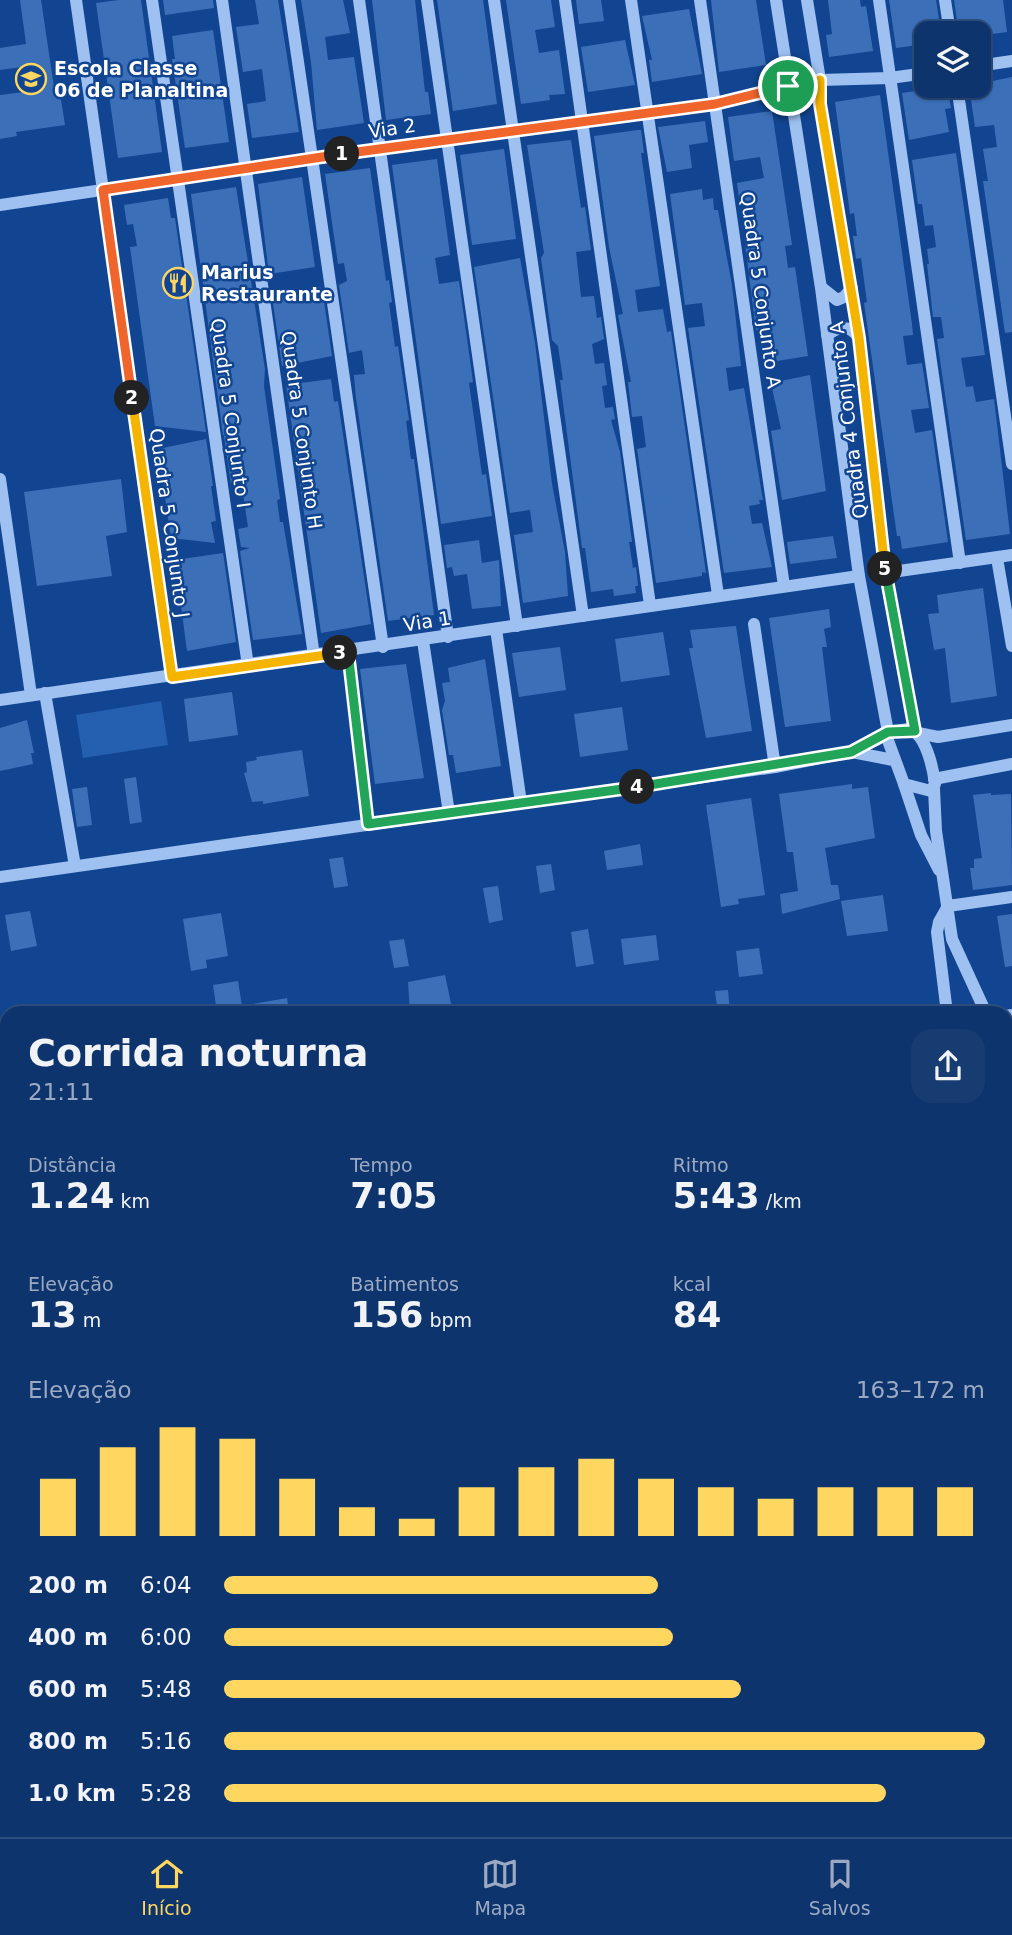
<!DOCTYPE html>
<html lang="pt">
<meta charset="utf-8">
<style>
body{margin:0;font-family:"DejaVu Sans",sans-serif;background:#173c72;color:#f1f3f6;height:100vh;display:flex;flex-direction:column;font-size:26px;white-space:nowrap}
*{box-sizing:border-box;margin:0}
p{font-size:23px;color:#9baac2}
.icon{flex:none;width:38px;height:38px;fill:none;stroke:currentColor;stroke-width:2;stroke-linecap:round;stroke-linejoin:round}
.map{position:relative;flex:1;overflow:hidden}
.panel{position:absolute;left:0px;top:1006px;width:1013px;height:831px;display:flex;flex-direction:column;background:#0e346d;border-radius:21px 21px 0 0;box-shadow:0 2px 5px #0004,0 0 0 2px #2e4f80}
.panel>*{flex:none}
.controls{position:absolute;left:914px;top:21px;display:grid;gap:14px}
.controls a{display:grid;place-items:center;width:77px;height:77px;border-radius:14px;background:#0e346d;box-shadow:0 2px 5px #0004,0 0 0 2px #2e4f80;font-size:35px}
.pin{position:absolute;display:grid;place-items:center;width:60px;height:60px;color:#fff;margin:-30px;border:4px solid #fff;border-radius:50%;box-shadow:0 2px 7px #0007}
.km{position:absolute;width:35px;height:35px;margin:-18px;border-radius:50%;background:#222;color:#fff;font-size:19px;line-height:35px;text-align:center}
.round{display:grid;place-items:center;flex:none;width:74px;height:74px;border-radius:21px;background:#173c72}
.summary{display:flex;align-items:center;justify-content:space-between;height:119px;padding:0 28px}
h1{font-size:38px;font-weight:700;line-height:52px}
.stats{display:grid;grid-template-columns:repeat(3,1fr);gap:10px;height:119px;padding:7px 28px}
.stats div{display:grid;align-content:center}
.stats b{font-size:35px;font-weight:700}
.stats small{font-size:19px;font-weight:400}
.stats p{font-size:19px}
.chart{height:196px;padding:14px 28px}
.chart p{display:flex;justify-content:space-between}
.chart svg{width:100%;height:126px;margin-top:7px;stroke:#ffd65f;stroke-width:6}
ul{padding:0 28px;list-style:none;font-size:23px}
li{display:grid;grid-template-columns:112px 84px 1fr;align-items:center;height:52px}
li i{height:18px;border-radius:9px;background:#ffd65f}
.dock{display:flex;justify-content:space-around;align-items:center;height:98px;border-top:2px solid #2e4f80;background:#0e346d;font-size:19px;color:#9baac2}
.dock a{display:grid;justify-items:center;gap:4px}
.dock .current{color:#ffd65f}
.map>svg:first-child{display:block}
</style>
<div class="map">
<svg width="1012" height="1837" viewBox="0 0 1012 1837">
<rect width="100%" height="100%" fill="#124591"/>
<polygon fill="#245fb0" points="161,701 168,745 83,758 76,715"/>
<g fill="#3b70b9">
<polygon points="20,0 41,0 54,87 59,87 65,125 16,132 17,136 0,139 0,95 33,91 29,66 0,70 0,48 26,44"/>
<polygon points="119,0 141,0 162,152 118,158 96,3"/>
<polygon points="163,0 213,0 214,8 165,15"/>
<polygon points="255,0 278,0 299,132 252,138 247,104 266,101 262,69 243,72 236,27 259,24"/>
<polygon points="301,0 343,0 350,33 325,37 328,60 354,57 364,123 317,130 311,62"/>
<polygon points="372,0 415,0 425,92 428,92 431,114 386,120"/>
<polygon points="437,0 483,0 497,104 453,111"/>
<polygon points="506,0 551,0 555,27 535,30 539,53 559,50 565,94 549,95 550,100 521,104"/>
<polygon points="576,0 601,0 604,21 579,24"/>
<polygon points="711,0 756,0 766,65 719,72"/>
<polygon points="828,0 860,0 861,7 866,6 873,51 829,57 826,35 832,34"/>
<polygon points="889,0 936,0 941,33 926,33 926,44 896,48"/>
<polygon points="954,0 1003,0 1007,32 978,36 978,33 959,33"/>
<polygon points="689,9 702,74 652,82 649,60 652,60 642,16"/>
<polygon points="213,30 229,142 185,148 172,59 175,59 172,36"/>
<polygon points="625,40 635,85 588,92 581,47"/>
<polygon points="1012,77 1012,332 1005,333 983,181 988,181 983,149 997,147 994,125 975,127 969,86"/>
<polygon points="947,86 951,108 945,109 949,132 909,140 902,93"/>
<polygon points="880,95 912,324 913,335 903,336 907,365 922,363 929,408 911,410 915,433 932,430 948,542 902,549 900,536 897,536 864,303 867,302 861,258 856,259 853,236 857,236 854,213 850,214 835,102"/>
<polygon points="772,111 792,245 785,246 788,268 795,267 808,356 777,361 769,328 756,330 744,235 754,233 750,205 740,206 737,183 764,178 760,157 734,161 728,117"/>
<polygon points="705,121 708,142 689,145 692,168 667,172 658,127"/>
<polygon points="638,130 641,130 644,153 641,153 660,286 635,290 638,312 663,309 667,332 671,331 706,573 702,572 702,576 656,583 637,449 646,447 642,416 632,417 628,382 631,382 618,315 623,314 609,247 594,136"/>
<polygon points="571,140 581,208 585,207 591,250 576,252 581,297 594,296 597,318 601,317 604,339 592,344 595,364 604,363 607,385 602,386 605,408 613,407 615,419 611,420 620,452 632,542 629,542 633,568 636,567 638,586 635,586 636,593 614,596 613,589 591,592 585,548 582,548 560,380 563,380 558,346 552,340 541,258 544,253 527,145"/>
<polygon points="504,149 516,239 472,245 460,155"/>
<polygon points="956,153 985,355 961,358 966,387 973,386 976,402 994,399 1010,534 966,540 937,339 944,338 941,317 933,317 927,264 929,264 927,249 936,247 933,225 925,226 922,204 918,204 912,160"/>
<polygon points="437,159 450,255 435,258 439,284 459,281 473,382 469,383 482,475 486,474 492,516 441,524 392,165"/>
<polygon points="370,168 386,281 389,280 392,302 389,303 395,347 398,346 409,420 406,421 411,459 414,459 434,615 388,621 356,398 354,375 365,374 362,350 349,353 339,285 347,281 344,263 338,264 325,174"/>
<polygon points="302,177 315,267 269,274 258,184"/>
<polygon points="236,187 265,369 264,386 280,499 277,500 280,522 283,522 302,634 253,640 240,551 250,548 241,547 238,529 248,527 243,493 237,493 235,483 231,484 224,436 228,435 223,435 191,194"/>
<polygon points="702,189 703,200 713,198 714,210 718,210 732,285 741,366 726,368 729,391 744,388 763,500 759,500 760,504 749,506 752,524 762,523 772,567 724,573 688,328 705,326 702,303 685,305 670,194"/>
<polygon points="168,198 171,218 175,218 206,432 155,426 130,247 137,246 133,224 127,225 124,205"/>
<polygon points="520,258 535,343 552,484 565,552 568,596 523,603 514,535 533,532 530,510 510,513 474,267"/>
<polygon points="318,287 322,288 332,356 282,366 272,296"/>
<polygon points="810,375 826,491 782,500 771,431 781,429 771,383"/>
<polygon points="331,379 334,402 338,401 371,624 321,633 286,385"/>
<polygon points="206,439 213,486 211,486 216,521 211,522 215,543 171,538 158,449"/>
<polygon points="121,479 127,532 106,536 112,576 37,586 24,492"/>
<polygon points="833,536 837,558 790,564 787,542"/>
<polygon points="479,540 482,563 499,560 501,606 472,609 467,574 454,576 452,567 447,568 444,545"/>
<polygon points="223,553 236,642 187,651 175,560"/>
<polygon points="983,588 997,696 951,703 945,648 934,650 928,614 939,613 937,595"/>
<polygon points="829,609 831,627 824,629 827,647 822,647 831,721 785,727 769,618"/>
<polygon points="736,626 752,731 706,738 689,648 693,648 690,630"/>
<polygon points="663,632 670,675 621,682 615,639"/>
<polygon points="560,647 566,690 519,697 512,653"/>
<polygon points="485,659 501,766 456,773 453,755 449,755 442,710 445,701 442,683 450,682 448,668"/>
<polygon points="406,664 424,778 375,784 360,669"/>
<polygon points="232,692 238,735 189,742 184,699"/>
<polygon points="622,707 628,750 580,757 574,714"/>
<polygon points="27,720 34,753 31,753 33,764 0,771 0,728"/>
<polygon points="302,750 309,796 263,804 263,801 252,802 244,773 247,772 246,762 257,760 256,757"/>
<polygon points="136,777 142,822 130,824 124,779"/>
<polygon points="852,784 852,789 868,787 875,838 825,848 831,885 838,885 840,899 782,914 780,894 798,891 793,852 787,852 779,794"/>
<polygon points="87,787 92,825 77,827 72,789"/>
<polygon points="991,793 991,795 1011,794 1012,885 973,890 970,868 974,868 974,859 982,858 973,795"/>
<polygon points="751,798 765,895 738,899 739,904 721,907 706,805"/>
<polygon points="640,844 643,865 607,870 604,851"/>
<polygon points="343,857 348,886 334,888 329,859"/>
<polygon points="551,864 555,890 540,893 536,866"/>
<polygon points="498,886 503,920 489,923 483,888"/>
<polygon points="883,895 888,931 847,936 841,901"/>
<polygon points="30,911 37,946 11,951 5,915"/>
<polygon points="221,913 228,956 206,960 207,968 191,971 183,919"/>
<polygon points="1012,914 1012,966 1005,967 997,916"/>
<polygon points="588,929 594,964 576,967 571,932"/>
<polygon points="656,935 659,960 624,965 621,939"/>
<polygon points="404,939 409,966 394,968 389,941"/>
<polygon points="759,948 763,974 739,977 736,951"/>
<polygon points="445,975 453,1013 410,1013 408,982"/>
<polygon points="238,981 242,1006 287,998 289,1013 217,1013 213,985"/>
<polygon points="728,990 730,1013 718,1013 715,991"/>
</g>
<g fill="none" stroke-linecap="round" stroke-linejoin="round">
<g stroke="#9ec1f2" stroke-width="12">
<polyline points="76,0 172,677"/>
<polyline points="152,0 248,666"/>
<polyline points="222,0 314,656"/>
<polyline points="289,0 383,647"/>
<polyline points="359,0 448,637"/>
<polyline points="427,0 517,626"/>
<polyline points="494,0 583,616"/>
<polyline points="565,0 650,605"/>
<polyline points="631,0 718,595"/>
<polyline points="700,0 784,586"/>
<polyline points="776,0 821,288 859,576 888,732"/>
<polyline points="807,0 820,80 820,105 859,338 885,573 915,731"/>
<polyline points="879,0 960,563"/>
<polyline points="945,0 950,33"/>
<polyline points="978,66 1012,61"/>
<polyline points="820,80 890,78 926,73"/>
<polyline points="789,85 795,74 803,71 820,80"/>
<path d="M788 86 795 93C808 95 813 91 820 80"/>
<polyline points="957,86 1012,464"/>
<polyline points="0,205 380,149 715,104 788,86"/>
<polyline points="822,288 837,300 844,297 852,288"/>
<path d="M827 335C840 326 849 324 859 338"/>
<polyline points="0,479 31,695"/>
<polyline points="997,558 1012,646"/>
<polyline points="885,573 1012,555"/>
<polyline points="754,624 775,767"/>
<polyline points="496,629 521,803"/>
<polyline points="423,641 449,813"/>
<polyline points="348,652 368,824"/>
<polyline points="45,693 75,866"/>
<polyline points="0,700 859,576"/>
<path d="M909 729C926 734 933 768 935 784L931 791 904 784 886 735 888 732Z"/>
<polyline points="918,733 938,737 1012,725"/>
<polyline points="852,752 893,760"/>
<polyline points="934,779 1012,764"/>
<polyline points="904,784 921,835 939,870"/>
<polyline points="934,789 936,831 952,939 986,1013"/>
<polyline points="0,877 775,767 851,752 886,735"/>
<polyline points="947,1013 937,932 939,922 948,906 1012,897"/>
<polyline points="1006,1016 1012,1015"/>
<polyline points="1006,1048 1012,1058"/>
<polyline points="1006,1476 1012,1512"/>
</g>
</g>
<g fill="none" stroke-linecap="round" stroke-linejoin="round">
<g stroke="#fff" stroke-width="14">
<polyline id="split-1" points="342,154 715,104 788,86"/>
</g>
<g stroke="#fff" stroke-width="14">
<polyline id="split-2" points="132,398 103,190 342,154"/>
</g>
<g stroke="#fff" stroke-width="14">
<polyline id="split-3" points="132,398 172,677 340,653"/>
</g>
<g stroke="#fff" stroke-width="14">
<polyline id="split-4" points="340,653 348,652 368,824 637,787"/>
</g>
<g stroke="#fff" stroke-width="14">
<polyline id="split-5" points="637,787 851,752 888,732 915,731 885,569"/>
</g>
<g stroke="#fff" stroke-width="14">
<path id="split-6" d="M788 86 795 93C808 95 813 91 820 80V104L859 338 885 569"/>
</g>
<use href="#split-1" stroke="#f0652b" stroke-width="9"/>
<use href="#split-2" stroke="#f0652b" stroke-width="9"/>
<use href="#split-3" stroke="#f5b400" stroke-width="9"/>
<use href="#split-4" stroke="#22a559" stroke-width="9"/>
<use href="#split-5" stroke="#22a559" stroke-width="9"/>
<use href="#split-6" stroke="#f5b400" stroke-width="9"/>
</g>
<defs>
<g id="school-ring" transform="scale(1.575)"><circle r="9.5" fill="#124591" stroke="#ffd65f" stroke-width="1.5"/><path d="M0-5L7-2L0 1L-7-2ZM-4 1L0 2.5L4 1V4Q0 6-4 4Z" fill="#ffd65f"/></g>
<g id="restaurant-ring" transform="scale(1.575)"><circle r="9.5" fill="#124591" stroke="#ffd65f" stroke-width="1.5"/><path d="M-5-6h1v4h1v-4h1v4h1v-4h1v5L-1.5 .5V6h-2V.5L-5-1ZM5-6V6H3V1.5H1.5Q1.5-4 5-6Z" fill="#ffd65f"/></g>
</defs>
<g fill-rule="evenodd">
<use href="#school-ring" x="31" y="79"/>
<use href="#restaurant-ring" x="178" y="283"/>
</g>
<g text-anchor="middle" stroke-width="5" stroke-linejoin="round" paint-order="stroke">
<g font-size="19" font-weight="bold" fill="#fff" stroke="#124591" text-anchor="start">
<text x="54" y="75">Escola Classe<tspan x="54" dy="22">06 de Planaltina</tspan></text>
<text x="201" y="279">Marius<tspan x="201" dy="22">Restaurante</tspan></text>
</g>
<g font-size="19" fill="#fff" stroke="#124591">
<text transform="translate(392 128) rotate(-8)" y="7">Via 2</text>
<text transform="translate(761 290) rotate(82)" y="7">Quadra 5 Conjunto A</text>
<text transform="translate(231 413) rotate(82)" y="7">Quadra 5 Conjunto I</text>
<text transform="translate(848 420) rotate(-97)" y="7">Quadra 4 Conjunto A</text>
<text transform="translate(302 430) rotate(82)" y="7">Quadra 5 Conjunto H</text>
<text transform="translate(170 523) rotate(82)" y="7">Quadra 5 Conjunto J</text>
<text transform="translate(427 621) rotate(-9)" y="7">Via 1</text>
</g>
</g>
</svg>
<div class="controls">
<a><svg class="icon" aria-label="layers" viewBox="0 0 24 24"><path d="M12 4l9 5-9 5-9-5zM3 14l9 5 9-5"/></svg></a>
</div>
<div class="pin" style="left:788px;top:86px;background:#1e9e55"><svg class="icon" aria-label="arrive" viewBox="0 0 24 24"><path d="M6 21V4h12l-3 4 3 4H6"/></svg></div>
<b class="km" style="left:342px;top:154px">1</b>
<b class="km" style="left:132px;top:398px">2</b>
<b class="km" style="left:340px;top:653px">3</b>
<b class="km" style="left:637px;top:787px">4</b>
<b class="km" style="left:885px;top:569px">5</b>
<section class="panel">
<div class="summary"><div><h1>Corrida noturna</h1><p>21:11</p></div><a class="round"><svg class="icon" aria-label="share" viewBox="0 0 24 24"><path d="M12 15V3M7 8l5-5 5 5M5 13v7h14v-7"/></svg></a></div>
<div class="stats">
<div><p>Distância</p><b>1.24<small> km</small></b></div>
<div><p>Tempo</p><b>7:05</b></div>
<div><p>Ritmo</p><b>5:43<small> /km</small></b></div>
</div>
<div class="stats">
<div><p>Elevação</p><b>13<small> m</small></b></div>
<div><p>Batimentos</p><b>156<small> bpm</small></b></div>
<div><p>kcal</p><b>84</b></div>
</div>
<div class="chart"><p><span>Elevação</span>163–172 m</p>
<svg viewBox="0 0 160 44" preserveAspectRatio="none"><path d="M5 44V24M15 44V13M25 44V6M35 44V10M45 44V24M55 44V34M65 44V38M75 44V27M85 44V20M95 44V17M105 44V24M115 44V27M125 44V31M135 44V27M145 44V27M155 44V27"/></svg>
</div>
<ul>
<li><b>200 m</b>6:04<i style="width:57%"></i></li>
<li><b>400 m</b>6:00<i style="width:59%"></i></li>
<li><b>600 m</b>5:48<i style="width:68%"></i></li>
<li><b>800 m</b>5:16<i style="width:100%"></i></li>
<li><b>1.0 km</b>5:28<i style="width:87%"></i></li>
</ul>
</section>
</div>
<nav class="dock">
<a class="current"><svg class="icon" aria-label="home" viewBox="0 0 24 24"><path d="M3 11l9-7 9 7M6 9v11h12V9"/></svg>Início</a>
<a><svg class="icon" aria-label="map" viewBox="0 0 24 24"><path d="M3 6l6-2 6 2 6-2v14l-6 2-6-2-6 2zM9 4v14M15 6v14"/></svg>Mapa</a>
<a><svg class="icon" aria-label="saved" viewBox="0 0 24 24"><path d="M7 4h10v16l-5-4-5 4z"/></svg>Salvos</a>
</nav>
